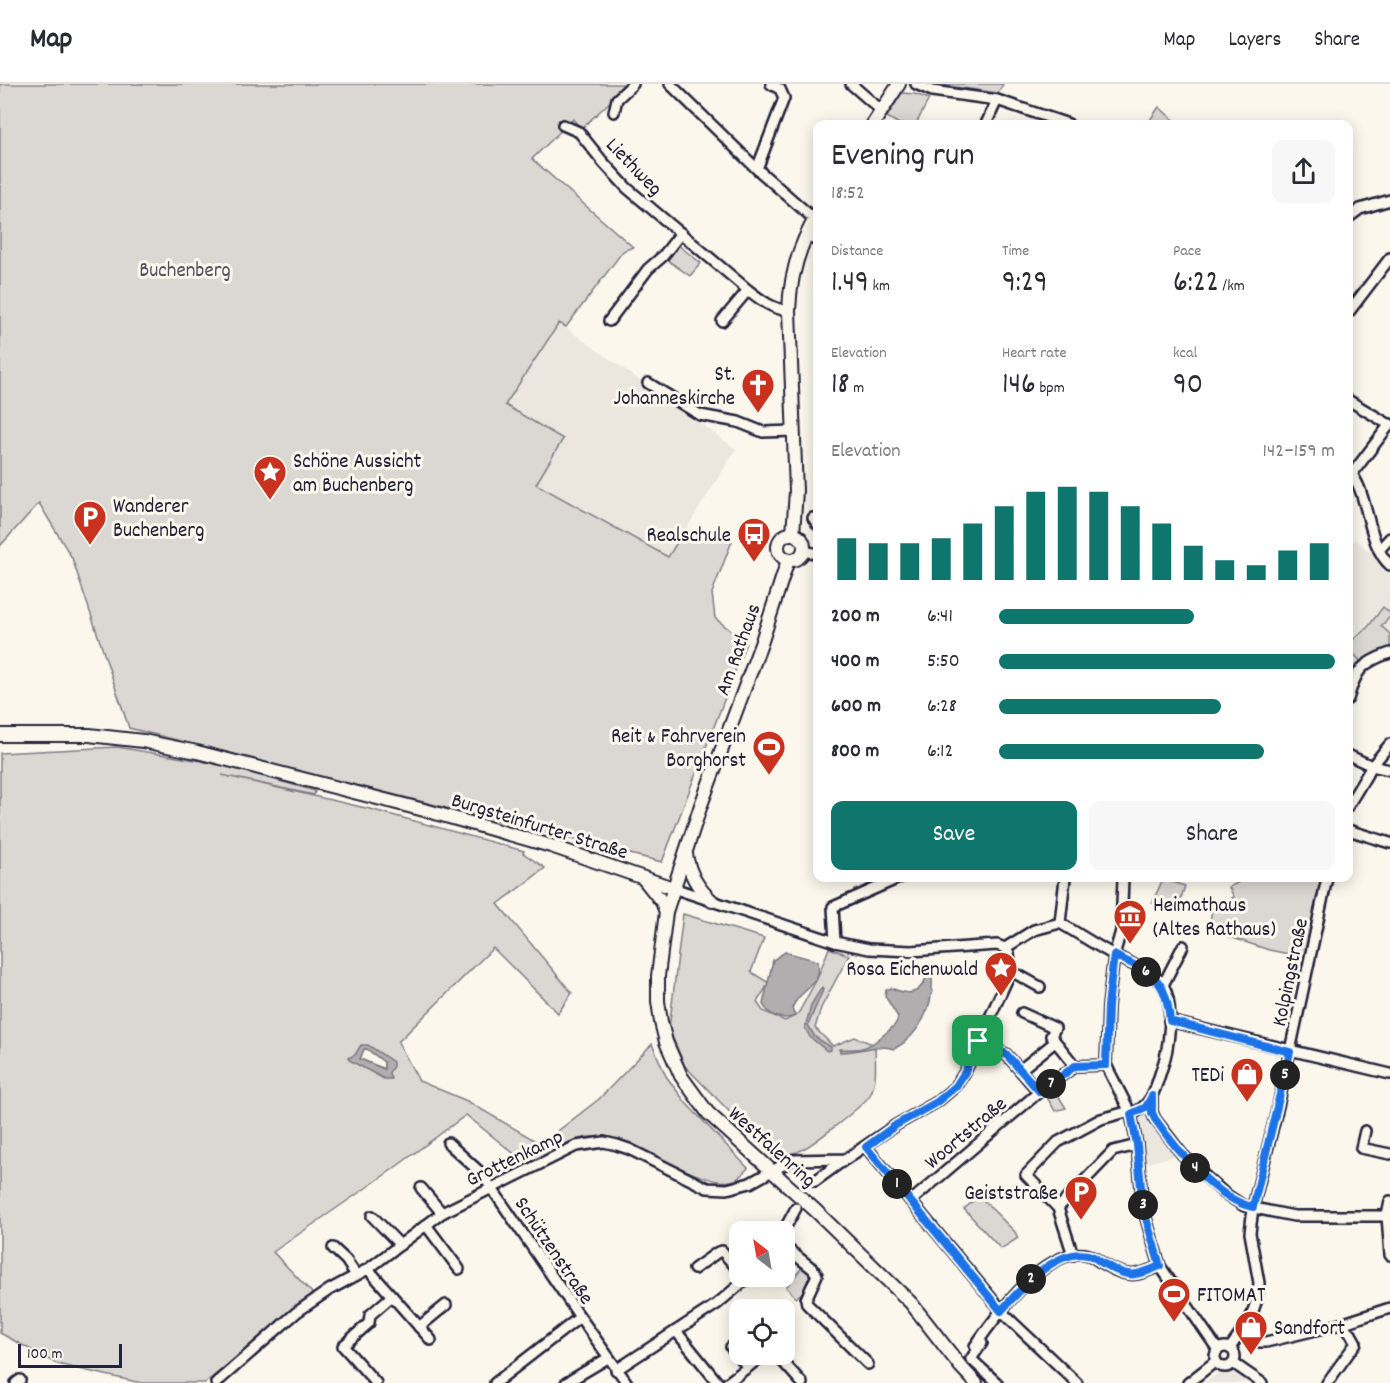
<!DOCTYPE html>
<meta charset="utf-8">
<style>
body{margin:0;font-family:Dekko,sans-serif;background:#f7f7f7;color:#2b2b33;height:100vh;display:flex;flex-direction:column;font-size:22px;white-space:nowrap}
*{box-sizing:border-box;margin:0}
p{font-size:20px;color:#7c7c81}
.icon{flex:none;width:33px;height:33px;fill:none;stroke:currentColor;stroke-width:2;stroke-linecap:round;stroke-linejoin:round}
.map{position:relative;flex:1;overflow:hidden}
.drawer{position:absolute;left:813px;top:36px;width:540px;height:762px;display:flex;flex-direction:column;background:#fff;border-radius:12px;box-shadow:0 3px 15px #0003}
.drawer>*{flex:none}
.needle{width:39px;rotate:329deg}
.fabs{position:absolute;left:729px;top:1137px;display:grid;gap:12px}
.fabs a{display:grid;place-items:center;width:66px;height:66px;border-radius:12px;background:#fff;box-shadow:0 3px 15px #0003;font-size:30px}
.scale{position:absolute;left:18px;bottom:15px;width:104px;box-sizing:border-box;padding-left:6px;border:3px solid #22223b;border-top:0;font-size:16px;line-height:21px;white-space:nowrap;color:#22223b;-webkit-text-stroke:4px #fbf7ec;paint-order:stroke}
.pin{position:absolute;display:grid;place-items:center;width:51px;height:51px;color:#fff;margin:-26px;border-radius:12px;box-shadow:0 3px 9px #0006}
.km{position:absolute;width:30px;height:30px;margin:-15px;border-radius:50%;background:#222;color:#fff;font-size:16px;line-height:30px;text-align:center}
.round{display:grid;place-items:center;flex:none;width:63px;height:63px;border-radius:12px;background:#f7f7f7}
.overview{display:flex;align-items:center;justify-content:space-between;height:102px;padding:0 18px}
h1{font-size:33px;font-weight:600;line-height:45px}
.metrics{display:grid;grid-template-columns:repeat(3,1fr);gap:9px;height:102px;padding:6px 18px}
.metrics div{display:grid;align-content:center}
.metrics b{font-size:30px;font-weight:600}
.metrics small{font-size:16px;font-weight:400}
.metrics p{font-size:16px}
.chart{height:168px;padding:12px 18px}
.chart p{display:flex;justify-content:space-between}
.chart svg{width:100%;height:108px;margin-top:6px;stroke:#0f766e;stroke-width:6}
.cta{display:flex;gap:12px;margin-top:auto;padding:12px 18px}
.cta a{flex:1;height:69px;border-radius:12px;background:#0f766e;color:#fff;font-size:24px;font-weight:600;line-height:69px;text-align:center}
.cta a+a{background:#f7f7f7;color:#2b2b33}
ul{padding:0 18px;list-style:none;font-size:20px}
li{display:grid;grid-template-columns:96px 72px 1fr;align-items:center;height:45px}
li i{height:15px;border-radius:8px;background:#0f766e}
header{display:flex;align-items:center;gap:36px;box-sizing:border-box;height:84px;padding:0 30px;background:#fff;border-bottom:2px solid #e1e1e2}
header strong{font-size:28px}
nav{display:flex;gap:33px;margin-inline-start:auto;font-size:21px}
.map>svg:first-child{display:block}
</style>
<header>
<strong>Map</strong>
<nav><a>Map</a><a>Layers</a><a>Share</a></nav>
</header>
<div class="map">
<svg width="1390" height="1299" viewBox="0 0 1390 1299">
<rect width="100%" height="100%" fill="#fbf7ec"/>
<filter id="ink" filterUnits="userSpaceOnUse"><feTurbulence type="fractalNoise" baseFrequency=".0167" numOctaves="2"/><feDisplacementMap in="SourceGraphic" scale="12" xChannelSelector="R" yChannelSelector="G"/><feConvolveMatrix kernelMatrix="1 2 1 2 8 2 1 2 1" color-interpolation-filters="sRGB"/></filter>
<g filter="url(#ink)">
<g fill="#ebe7df">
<polygon points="559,239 736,365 669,473 536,400 563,355 505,322"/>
<polygon points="1355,455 1390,485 1390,565 1361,578 1349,585 1349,463"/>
<polygon points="1146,1023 1152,1028 1182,1070 1139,1081 1131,1030"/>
<polygon points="1230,1287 1252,1299 1203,1299 1220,1288"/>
</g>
<g fill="#dbd8d3" stroke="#7e7d87" stroke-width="1.5" fill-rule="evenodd">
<polygon points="0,0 629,0 581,45 573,35 532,75 633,163 623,167 566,243 559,239 505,321 563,355 536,400 668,473 683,449 732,457 712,509 715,534 746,559 662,778 129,644 72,474 39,419 0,462"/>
<polygon points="935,0 1003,0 998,9"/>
<polygon points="902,9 915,10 929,15 916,40 899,40 887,33"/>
<polygon points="1159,23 1178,40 1155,40 1150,36"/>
<polygon points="678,161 701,179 690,192 666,175"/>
<polygon points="1383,523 1390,529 1390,533 1381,542 1390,550 1390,565 1361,578 1349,564 1348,560 1368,543"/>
<path d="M117 663 219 680 315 707 314 711 222 691 370 725 524 767 523 769 545 784 498 820 572 909 558 929 493 864 398 958 419 997 467 1017 541 1060 599 1015 652 960 666 992 686 1019 748 1084C745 1087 739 1094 735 1096 709 1107 634 1057 600 1053 573 1050 549 1069 528 1081L466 1031 389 1088 273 1168 313 1210 205 1299H141L57 1280 0 1249V669ZM364 965H367L384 978V985L360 975Z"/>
<polygon points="1247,794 1321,794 1304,873 1269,866 1209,846 1212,825 1234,813 1229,803"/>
<polygon points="1163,795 1185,802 1177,826 1152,819"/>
<path d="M683 830 764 854 751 888 769 899 757 918 763 927 785 937 795 932 799 928 817 895 829 864 849 871 821 924 815 944 833 962 855 953 875 961C875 976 878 997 870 1011 864 1021 808 1065 797 1068 786 1071 777 1070 766 1065L685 982 669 945Z"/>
<polygon points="1053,1003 1066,1024 1055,1027 1045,1010"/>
<polygon points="979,1112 1015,1148 1018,1154 1001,1165 964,1125"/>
<polygon points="804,1181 811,1187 806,1205 796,1214 786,1203"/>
</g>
<g fill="#b1aeb0" stroke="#787681" stroke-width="1.5" fill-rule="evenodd">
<path d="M785 868 818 877C823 904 798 905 792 925L795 932C783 937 768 932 763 920L773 876Z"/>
<path d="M929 880C929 886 931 889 932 894 934 922 919 952 894 965 875 959 858 969 840 968L839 965C864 966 869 964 887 948 893 943 897 940 898 933L885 912 886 906 891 904C902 908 914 914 923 900 927 895 926 886 929 880Z"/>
<polygon points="822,903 823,906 808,941 815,953 831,963 831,966 827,967 810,953 805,944 811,921"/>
<path d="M361 961H368L393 978V982L389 989 391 995H384L349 976 348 974 355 971ZM364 965H367L384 978V985L360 975Z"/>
</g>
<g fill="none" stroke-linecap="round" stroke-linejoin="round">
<g stroke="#22223b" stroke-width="14">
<g id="minor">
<polyline points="670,0 757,85 814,135"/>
<polyline points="851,0 882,27"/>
<polyline points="916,0 932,7 997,16 1068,40"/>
<polyline points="614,28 617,15 633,0"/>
<polyline points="986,40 997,16"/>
<path d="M563 41 579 48 603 78 627 104 748 206C761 216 772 225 789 227"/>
<polyline points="757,85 784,14 780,5 771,0"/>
<polyline points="1348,134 1360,125 1390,116"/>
<polyline points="806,152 818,157"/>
<polyline points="1348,229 1390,174"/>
<polyline points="609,237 648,185 663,172 681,149"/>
<polyline points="722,237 748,206"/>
<polyline points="648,299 700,331 738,338 763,348 793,347"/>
<polyline points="1348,316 1390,341"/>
<path d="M1348 386C1369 405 1366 460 1390 481"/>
<polyline points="1352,390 1390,340"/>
<polyline points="813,434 818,441"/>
<polyline points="1379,466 1390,454"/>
<polyline points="804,467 818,470"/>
<path d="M1348 615C1356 586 1361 579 1390 569"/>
<polyline points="1348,671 1372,682 1390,686"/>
<polyline points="1348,722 1372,682 1390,660"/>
<polyline points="1348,746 1390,759"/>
<polyline points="1123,794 1121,847 1114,871 1108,922 1106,981 1131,1030 1137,1061 1143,1124 1160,1182 1218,1266"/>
<polyline points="673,804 835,858 869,865 911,867 997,861 1005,864 1034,846 1060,839"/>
<path d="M1060 839C1079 850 1097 862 1116 872 1129 879 1155 889 1163 901 1175 921 1169 966 1161 987 1155 1006 1151 1023 1131 1030"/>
<polyline points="1060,839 1065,794"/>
<polyline points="835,858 833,823 899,794"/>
<polyline points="1011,887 1040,903"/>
<polyline points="1163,901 1183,862"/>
<polyline points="1022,929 1055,944 1051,952 1075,982"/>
<polyline points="1169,937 1390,990"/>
<polyline points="978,957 1006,970 1039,1008"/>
<polyline points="1020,986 1055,958"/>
<polyline points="1152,1013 1152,1028 1155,1035 1182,1070 1196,1084 1224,1109 1244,1122 1294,1132 1390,1132"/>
<polyline points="1365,1047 1361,1064 1390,1070"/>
<polyline points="448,1059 482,1090 580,1233 627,1299"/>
<polyline points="866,1063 1006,1232 1077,1299"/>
<polyline points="815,1097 844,1076"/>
<polyline points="421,1104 442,1129"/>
<polyline points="911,1117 1039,1008 1075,982 1106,981"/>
<polyline points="1390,1117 1387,1132 1390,1171"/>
<polyline points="1058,1124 1026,1091 1058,1058 1101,1035 1130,1027"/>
<polyline points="372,1132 400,1161"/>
<polyline points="426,1141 459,1185"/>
<polyline points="783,1148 796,1124"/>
<polyline points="784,1162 813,1185 817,1191 806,1215 807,1220 868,1280"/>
<polyline points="333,1164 346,1176 356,1191"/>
<polyline points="1073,1171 1058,1124 1113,1067 1137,1061"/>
<polyline points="368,1185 431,1256"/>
<polyline points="694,1185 718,1168 722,1167 740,1188"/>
<polyline points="419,1243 446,1221"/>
<polyline points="676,1247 718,1299"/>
<polyline points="1243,1247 1260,1258 1266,1258 1341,1240 1390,1224"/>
<polyline points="982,1259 971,1275 997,1299"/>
<path d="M975 1262C995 1233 1048 1160 1089 1171 1094 1173 1100 1178 1105 1181 1129 1195 1136 1192 1160 1182"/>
<polyline points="731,1263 748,1283"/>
<circle cx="1225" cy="1273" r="10"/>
<polyline points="1230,1264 1250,1236 1257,1215 1259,1199 1250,1149 1253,1123 1279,1018 1327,794"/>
<polyline points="776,1270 802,1299"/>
<polyline points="1233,1279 1262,1299"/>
<polyline points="616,1286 717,1220 750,1192"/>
<polyline points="16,1299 20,1296"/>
<polyline points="216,1299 297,1228 329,1206 368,1185 442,1129 576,1062 604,1058 617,1061 629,1065 707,1104 727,1105 750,1099 792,1076 846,1075 896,1041 937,1018 956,1002 965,988 1011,887 1009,869 1005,864"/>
<polyline points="376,1299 343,1262 369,1239 370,1231 392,1212"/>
<polyline points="495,1299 580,1233"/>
<polyline points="566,1299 608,1274"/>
<polyline points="727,1299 765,1270"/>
<polyline points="1188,1299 1216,1277"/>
<polyline points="1327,1299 1356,1259 1351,1250 1341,1240"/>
</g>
</g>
<g stroke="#22223b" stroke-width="16">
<g id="major">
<polyline points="873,40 899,0"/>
<circle cx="791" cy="463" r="13"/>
<path d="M793 450 796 407 789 227C790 191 799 160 818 130"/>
<polyline points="788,476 761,560 701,721 666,828 658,892 658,917 661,938 666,958 681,992 708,1029 816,1127 911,1219 961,1283 976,1299"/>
<polyline points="0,651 89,651 143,657 197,668 428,727 551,762 673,804"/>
<path d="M686 770C689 789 697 804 712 817"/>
<polyline points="643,794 662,818 666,828"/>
</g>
</g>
<use href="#minor" stroke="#fbf7ec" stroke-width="9"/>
<use href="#major" stroke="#fbf7ec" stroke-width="12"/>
</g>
</g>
<g fill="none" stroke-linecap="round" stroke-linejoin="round" filter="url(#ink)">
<g stroke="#fff" stroke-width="12">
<path id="route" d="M1114 871C1152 890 1166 892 1170 937L1290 968 1253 1123C1218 1117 1175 1064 1155 1035L1152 1029V1012L1146 1023 1131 1030 1137 1061 1143 1124 1160 1182C1136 1192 1129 1195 1104 1180 1099 1177 1094 1172 1088 1171 1055 1164 1021 1205 1001 1227L866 1063 896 1041 937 1018 956 1002 965 988 978 957 1006 970 1040 1008 1075 982 1106 981 1108 922Z"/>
</g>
<use href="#route" stroke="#1a73e8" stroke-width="8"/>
</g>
<defs>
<g id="church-pin" transform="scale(1.725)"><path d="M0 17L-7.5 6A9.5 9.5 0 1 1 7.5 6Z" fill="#c8321e" stroke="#fbf7ec"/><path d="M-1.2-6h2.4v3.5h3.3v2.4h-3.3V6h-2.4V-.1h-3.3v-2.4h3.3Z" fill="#fff"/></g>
<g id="sight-pin" transform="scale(1.725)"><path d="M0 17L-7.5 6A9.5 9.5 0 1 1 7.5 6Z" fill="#c8321e" stroke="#fbf7ec"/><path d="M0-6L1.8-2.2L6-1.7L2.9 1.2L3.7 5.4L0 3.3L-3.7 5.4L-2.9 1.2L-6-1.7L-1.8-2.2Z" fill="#fff"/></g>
<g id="parking-pin" transform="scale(1.725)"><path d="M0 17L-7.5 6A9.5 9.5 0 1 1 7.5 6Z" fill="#c8321e" stroke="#fbf7ec"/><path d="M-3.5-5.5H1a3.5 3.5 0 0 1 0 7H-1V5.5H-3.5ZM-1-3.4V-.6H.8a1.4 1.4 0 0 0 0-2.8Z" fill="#fff"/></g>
<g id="bus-pin" transform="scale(1.725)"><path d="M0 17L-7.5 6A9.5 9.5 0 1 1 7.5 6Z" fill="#c8321e" stroke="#fbf7ec"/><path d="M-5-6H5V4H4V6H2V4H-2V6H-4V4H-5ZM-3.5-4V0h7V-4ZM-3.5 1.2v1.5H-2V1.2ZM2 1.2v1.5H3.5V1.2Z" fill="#fff"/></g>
<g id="stadium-pin" transform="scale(1.725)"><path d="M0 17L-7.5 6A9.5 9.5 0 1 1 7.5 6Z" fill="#c8321e" stroke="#fbf7ec"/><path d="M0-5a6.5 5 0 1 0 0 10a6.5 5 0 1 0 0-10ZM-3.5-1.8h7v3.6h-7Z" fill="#fff"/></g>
<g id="museum-pin" transform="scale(1.725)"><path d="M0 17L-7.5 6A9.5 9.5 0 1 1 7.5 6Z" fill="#c8321e" stroke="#fbf7ec"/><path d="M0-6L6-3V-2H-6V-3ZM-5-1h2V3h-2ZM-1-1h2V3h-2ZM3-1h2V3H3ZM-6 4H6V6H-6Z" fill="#fff"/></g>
<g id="shop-pin" transform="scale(1.725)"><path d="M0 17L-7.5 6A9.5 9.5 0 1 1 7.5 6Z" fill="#c8321e" stroke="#fbf7ec"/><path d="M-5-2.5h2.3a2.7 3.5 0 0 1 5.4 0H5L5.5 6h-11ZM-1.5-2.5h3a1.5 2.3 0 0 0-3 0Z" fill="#fff"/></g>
</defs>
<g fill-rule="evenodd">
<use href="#church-pin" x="758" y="301"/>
<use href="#sight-pin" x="270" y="388"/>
<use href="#parking-pin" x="90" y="433"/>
<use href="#bus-pin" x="754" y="450"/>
<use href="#stadium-pin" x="769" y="663"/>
<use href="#museum-pin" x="1130" y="832"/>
<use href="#sight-pin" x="1001" y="884"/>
<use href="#shop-pin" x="1247" y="990"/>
<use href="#parking-pin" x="1081" y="1108"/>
<use href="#stadium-pin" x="1174" y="1210"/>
<use href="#shop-pin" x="1251" y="1243"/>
</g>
<g text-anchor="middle" stroke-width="6" stroke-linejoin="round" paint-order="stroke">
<g font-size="21" fill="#22223b" stroke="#fbf7ec">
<text transform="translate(635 82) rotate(46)" y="7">Liethweg</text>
<text transform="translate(737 565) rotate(-70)" y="7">Am Rathaus</text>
<text transform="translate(540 741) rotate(17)" y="7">Burgsteinfurter Straße</text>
<text transform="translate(1289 888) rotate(-78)" y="7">Kolpingstraße</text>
<text transform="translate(965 1048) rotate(-40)" y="7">Woortstraße</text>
<text transform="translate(773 1062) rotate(42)" y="7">Westfalenring</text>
<text transform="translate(514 1073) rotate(-26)" y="7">Grottenkamp</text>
<text transform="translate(555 1166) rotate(56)" y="7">Schützenstraße</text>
</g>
<g font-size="21" fill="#505061" stroke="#fbf7ec">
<text x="185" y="192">Buchenberg</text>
</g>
<g font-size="21" fill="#22223b" stroke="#fbf7ec" text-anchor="end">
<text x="735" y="296">St.<tspan x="735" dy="24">Johanneskirche</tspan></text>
<text x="293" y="383" text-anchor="start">Schöne Aussicht<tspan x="293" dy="24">am Buchenberg</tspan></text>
<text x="113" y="428" text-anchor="start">Wanderer<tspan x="113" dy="24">Buchenberg</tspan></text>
<text x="731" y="457">Realschule</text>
<text x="746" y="658">Reit &amp; Fahrverein<tspan x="746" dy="24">Borghorst</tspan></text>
<text x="1153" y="827" text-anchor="start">Heimathaus<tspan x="1153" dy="24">(Altes Rathaus)</tspan></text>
<text x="978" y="891">Rosa Eichenwald</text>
<text x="1224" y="997">TEDi</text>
<text x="1058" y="1115">Geiststraße</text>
<text x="1197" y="1217" text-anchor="start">FITOMAT</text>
<text x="1274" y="1250" text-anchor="start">Sandfort</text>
</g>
</g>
</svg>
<div class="fabs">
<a><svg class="needle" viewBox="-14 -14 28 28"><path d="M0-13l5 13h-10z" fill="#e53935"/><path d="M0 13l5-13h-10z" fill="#7c7c81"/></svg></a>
<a><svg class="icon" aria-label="locate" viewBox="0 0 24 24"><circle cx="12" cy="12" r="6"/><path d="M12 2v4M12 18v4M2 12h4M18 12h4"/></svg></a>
</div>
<div class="scale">100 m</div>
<div class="pin" style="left:978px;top:957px;background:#1e9e55"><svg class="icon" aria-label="arrive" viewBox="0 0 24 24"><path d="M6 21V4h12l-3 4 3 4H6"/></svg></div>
<b class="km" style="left:897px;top:1100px">1</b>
<b class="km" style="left:1031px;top:1195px">2</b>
<b class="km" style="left:1143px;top:1121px">3</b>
<b class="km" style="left:1195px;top:1084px">4</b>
<b class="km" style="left:1285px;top:991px">5</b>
<b class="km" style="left:1146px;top:888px">6</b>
<b class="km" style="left:1051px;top:1000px">7</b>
<section class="drawer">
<div class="overview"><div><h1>Evening run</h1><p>18:52</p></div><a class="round"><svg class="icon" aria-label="share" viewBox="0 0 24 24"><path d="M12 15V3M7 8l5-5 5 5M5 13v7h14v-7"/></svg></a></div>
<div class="metrics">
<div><p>Distance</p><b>1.49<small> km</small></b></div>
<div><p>Time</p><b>9:29</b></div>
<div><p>Pace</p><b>6:22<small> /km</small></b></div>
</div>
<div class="metrics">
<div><p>Elevation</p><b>18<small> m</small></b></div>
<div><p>Heart rate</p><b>146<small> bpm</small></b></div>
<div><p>kcal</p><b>90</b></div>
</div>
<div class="chart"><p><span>Elevation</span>142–159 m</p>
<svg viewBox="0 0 160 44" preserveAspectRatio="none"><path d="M5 44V27M15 44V29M25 44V29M35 44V27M45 44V21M55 44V14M65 44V8M75 44V6M85 44V8M95 44V14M105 44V21M115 44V30M125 44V36M135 44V38M145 44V32M155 44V29"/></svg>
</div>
<ul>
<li><b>200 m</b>6:41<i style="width:58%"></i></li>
<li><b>400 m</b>5:50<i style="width:100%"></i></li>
<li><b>600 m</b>6:28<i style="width:66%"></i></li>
<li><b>800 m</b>6:12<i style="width:79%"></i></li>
</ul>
<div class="cta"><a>Save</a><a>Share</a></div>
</section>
</div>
